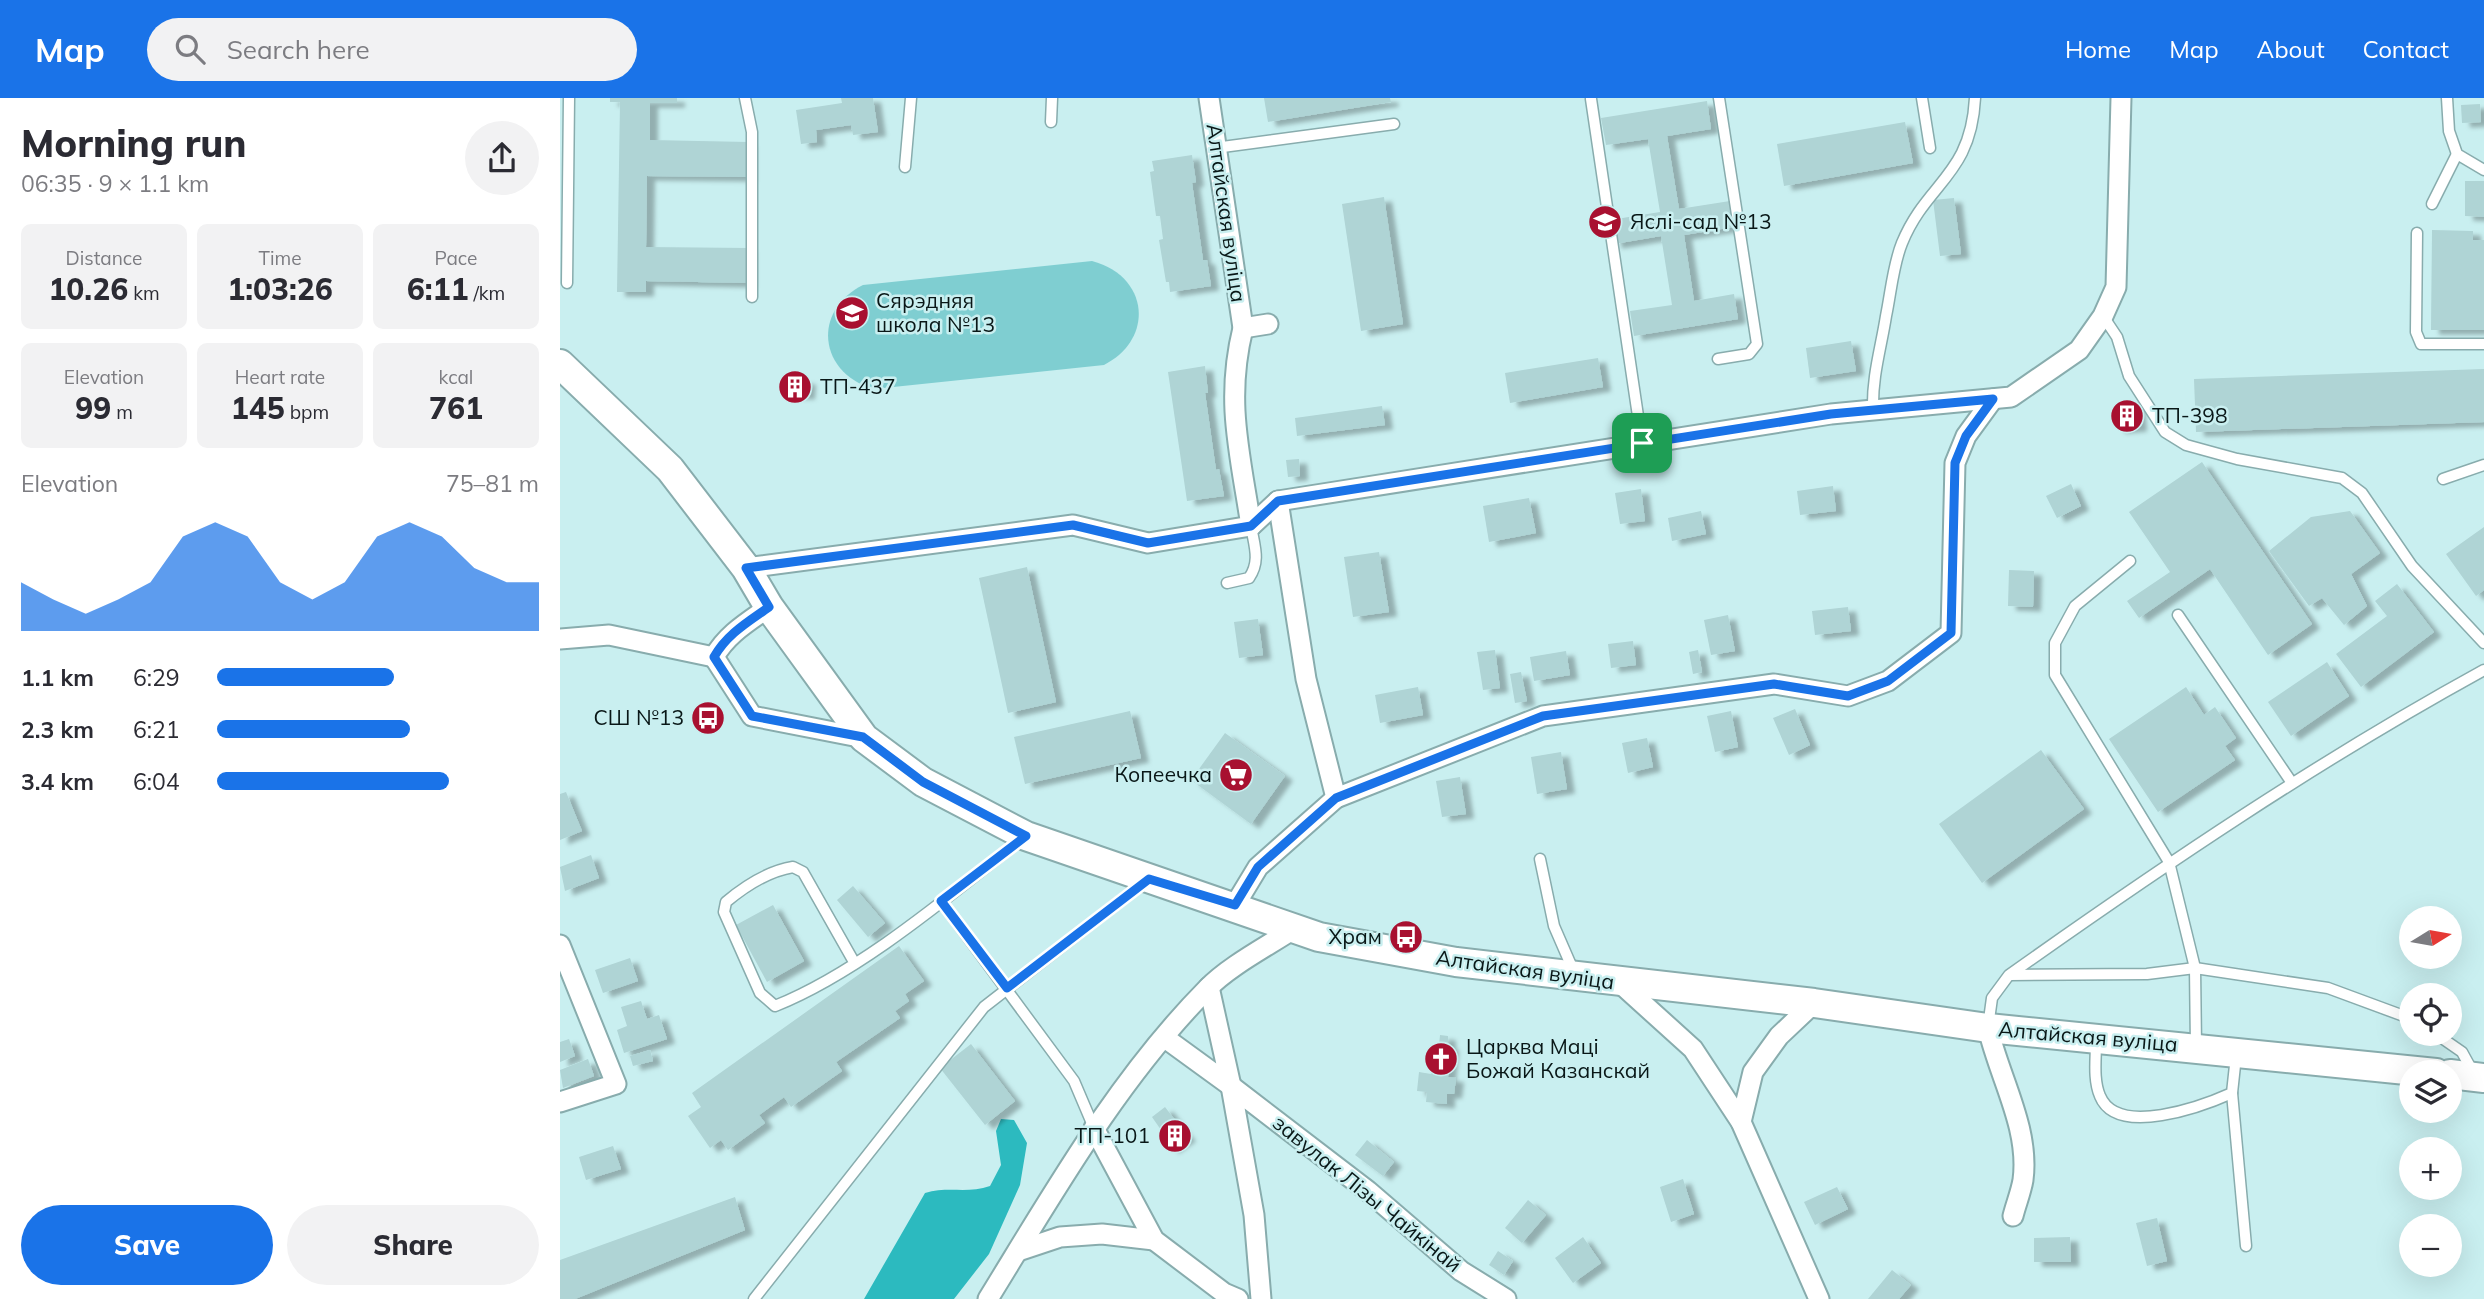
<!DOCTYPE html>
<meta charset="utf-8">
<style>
body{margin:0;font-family:Mulish,sans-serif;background:#f2f2f3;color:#2b2b33;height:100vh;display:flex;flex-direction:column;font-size:26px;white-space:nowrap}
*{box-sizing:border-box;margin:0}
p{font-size:23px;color:#7c7c81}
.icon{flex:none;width:38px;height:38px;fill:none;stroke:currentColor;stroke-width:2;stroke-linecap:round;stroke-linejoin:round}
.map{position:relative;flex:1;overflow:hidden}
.panel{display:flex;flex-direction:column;background:#fff;width:560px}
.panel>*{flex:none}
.needle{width:46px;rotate:79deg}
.tools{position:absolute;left:1839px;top:808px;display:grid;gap:14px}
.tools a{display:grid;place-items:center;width:63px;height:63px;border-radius:50%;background:#fff;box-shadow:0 7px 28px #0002;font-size:35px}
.pin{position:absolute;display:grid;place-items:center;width:60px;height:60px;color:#fff;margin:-30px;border-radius:14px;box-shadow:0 4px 10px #0006}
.round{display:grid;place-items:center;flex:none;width:74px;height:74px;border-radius:37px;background:#f2f2f3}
.overview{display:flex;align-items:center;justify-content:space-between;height:119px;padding:0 21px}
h1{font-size:38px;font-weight:800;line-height:52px}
.figures{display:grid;grid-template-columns:repeat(3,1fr);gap:10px;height:119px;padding:7px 21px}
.figures div{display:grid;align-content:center;border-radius:10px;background:#f2f2f3;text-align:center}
.figures b{font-size:30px;font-weight:800}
.figures small{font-size:19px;font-weight:400}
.figures p{font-size:19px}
.chart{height:196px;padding:14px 21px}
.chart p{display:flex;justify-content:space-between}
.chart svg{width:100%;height:126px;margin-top:7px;fill:#1a73e8;opacity:.7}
.action{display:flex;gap:14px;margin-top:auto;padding:14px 21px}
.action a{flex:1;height:80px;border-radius:42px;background:#1a73e8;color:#fff;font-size:28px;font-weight:800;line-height:80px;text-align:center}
.action a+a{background:#f2f2f3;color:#2b2b33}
ul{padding:0 21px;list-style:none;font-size:23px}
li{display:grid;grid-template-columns:112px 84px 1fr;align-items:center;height:52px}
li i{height:18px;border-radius:9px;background:#1a73e8}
header{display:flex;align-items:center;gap:42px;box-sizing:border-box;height:98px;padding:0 35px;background:#1a73e8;color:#fff}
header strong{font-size:33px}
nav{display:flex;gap:38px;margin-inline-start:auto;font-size:24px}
.search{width:490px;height:63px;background:#f2f2f3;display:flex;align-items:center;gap:18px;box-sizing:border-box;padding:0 24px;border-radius:38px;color:#7c7c81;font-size:26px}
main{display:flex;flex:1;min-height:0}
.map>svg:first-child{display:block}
</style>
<header>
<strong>Map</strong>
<div class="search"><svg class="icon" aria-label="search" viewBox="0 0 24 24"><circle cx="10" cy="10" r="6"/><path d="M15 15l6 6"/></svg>Search here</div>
<nav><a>Home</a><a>Map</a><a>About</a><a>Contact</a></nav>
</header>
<main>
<section class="panel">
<div class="overview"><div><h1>Morning run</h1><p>06:35 · 9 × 1.1 km</p></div><a class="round"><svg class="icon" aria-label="share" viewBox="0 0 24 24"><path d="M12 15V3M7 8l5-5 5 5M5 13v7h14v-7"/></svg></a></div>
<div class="figures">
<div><p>Distance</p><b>10.26<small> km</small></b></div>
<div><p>Time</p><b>1:03:26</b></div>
<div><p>Pace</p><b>6:11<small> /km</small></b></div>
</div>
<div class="figures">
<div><p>Elevation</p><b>99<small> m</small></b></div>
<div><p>Heart rate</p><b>145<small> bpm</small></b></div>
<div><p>kcal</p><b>761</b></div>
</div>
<div class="chart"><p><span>Elevation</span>75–81 m</p>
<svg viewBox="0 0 160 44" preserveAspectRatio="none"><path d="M0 44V27L10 33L20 38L30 33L40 27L50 11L60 6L70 11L80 27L90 33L100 27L110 11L120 6L130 11L140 22L150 27L160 27V44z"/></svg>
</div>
<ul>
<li><b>1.1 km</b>6:29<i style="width:55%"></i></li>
<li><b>2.3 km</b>6:21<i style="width:60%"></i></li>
<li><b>3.4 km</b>6:04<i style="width:72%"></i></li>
</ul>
<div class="action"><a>Save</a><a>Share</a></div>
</section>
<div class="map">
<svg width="1924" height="1201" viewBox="0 0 1924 1201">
<defs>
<filter id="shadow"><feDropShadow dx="8" dy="4.5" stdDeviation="2" flood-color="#0004"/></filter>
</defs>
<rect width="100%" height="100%" fill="#c9eff0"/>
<path fill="#7fced1" d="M532 163C589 178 595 241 544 267L314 291C259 276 251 213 303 187Z"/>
<path fill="#2cbabf" d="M441 1021 454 1022 467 1045 460 1087 429 1156 394 1201H304L365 1095C388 1088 408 1096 430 1088L441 1067 436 1033Z"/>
<g fill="#afd4d5" filter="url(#shadow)">
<polygon points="50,0 117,0 117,5 90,5 90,42 188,44 188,79 87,78 86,149 188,150 188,185 86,183 86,194 57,194 60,4 50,4"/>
<polygon points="281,0 313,0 318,34 293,37 291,27 256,32 257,44 241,46 236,12 282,5"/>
<polygon points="704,0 830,0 831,4 708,24"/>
<polygon points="1147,3 1151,31 1107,38 1119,111 1170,103 1174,129 1124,137 1134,203 1174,196 1178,221 1074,238 1070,213 1112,207 1101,138 1054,146 1050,122 1100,114 1088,41 1046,47 1041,20"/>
<polygon points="1920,6 1921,24 1902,25 1901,7"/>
<polygon points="1345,24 1353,65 1224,88 1217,46"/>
<polygon points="632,57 636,84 632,85 643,162 647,162 651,188 610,194 609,184 606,184 599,142 603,141 600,118 596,118 590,74 594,73 592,63"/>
<polygon points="1905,83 1924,83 1924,119 1905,118"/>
<polygon points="824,99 843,226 801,233 782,106"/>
<polygon points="1394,100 1401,156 1380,158 1373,102"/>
<polygon points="1872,132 1913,133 1913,142 1924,142 1924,232 1871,232"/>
<polygon points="1291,243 1296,273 1250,280 1246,250"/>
<polygon points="1038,260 1043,289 950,305 945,275"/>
<polygon points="645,268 648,295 645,295 656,372 659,371 664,398 627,403 608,274"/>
<polygon points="1924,271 1924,324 1636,334 1634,281"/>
<polygon points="223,281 248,282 247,297 222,296"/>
<polygon points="1577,305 1579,329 1557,331 1555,307"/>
<polygon points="822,308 825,327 737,338 735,320"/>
<polygon points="739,361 740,378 728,379 726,362"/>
<polygon points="1642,364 1752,526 1708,557 1650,471 1579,520 1567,503 1610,474 1569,414"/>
<polygon points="1511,386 1521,408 1497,420 1486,398"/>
<polygon points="1273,388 1276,413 1240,417 1237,393"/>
<polygon points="1081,391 1085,423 1060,426 1055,395"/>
<polygon points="969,400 976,435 929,444 923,408"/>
<polygon points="1141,413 1146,436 1112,443 1108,420"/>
<polygon points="1790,413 1820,455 1791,476 1807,508 1784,527 1762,500 1749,508 1709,453 1751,419"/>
<polygon points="1924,429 1924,492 1916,498 1886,456"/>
<polygon points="819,454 829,514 793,519 784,459"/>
<polygon points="467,469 496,604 448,615 419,480"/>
<polygon points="1449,472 1474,473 1473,509 1448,508"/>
<polygon points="1837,486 1874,534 1801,589 1776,556 1827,518 1815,503"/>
<polygon points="1288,509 1291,533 1255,537 1252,513"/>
<polygon points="1168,517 1175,553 1151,557 1144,522"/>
<polygon points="698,521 703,557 679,560 674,524"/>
<polygon points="1073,543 1076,567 1051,570 1048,546"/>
<polygon points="935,552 940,590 923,592 917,554"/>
<polygon points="1138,552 1142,574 1133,576 1129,554"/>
<polygon points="1006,553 1010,577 974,583 970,559"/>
<polygon points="1767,564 1789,598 1731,638 1708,604"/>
<polygon points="961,574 967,603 955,605 950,576"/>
<polygon points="858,589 863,617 820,625 815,597"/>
<polygon points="1626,589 1644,617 1655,609 1676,640 1665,648 1675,662 1598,714 1549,641"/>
<polygon points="1235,611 1250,647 1229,657 1213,620"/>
<polygon points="570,613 581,660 465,686 454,639"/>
<polygon points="1171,613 1178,649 1155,654 1147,618"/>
<polygon points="665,635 725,678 691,726 631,682"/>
<polygon points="1087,640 1093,669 1068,675 1062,645"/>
<polygon points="1481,652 1524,711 1422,785 1379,726"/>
<polygon points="1001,654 1007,691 977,696 971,659"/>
<polygon points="900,679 906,716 882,719 876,683"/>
<polygon points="6,694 22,733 0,742 0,696"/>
<polygon points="31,757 39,780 5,793 0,769"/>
<polygon points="293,788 325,825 308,839 277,802"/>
<polygon points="213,807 244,863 207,884 176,827"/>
<polygon points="339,848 364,883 345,896 349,903 335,913 340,920 276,964 282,973 231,1009 224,999 199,1017 205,1025 168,1052 161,1042 150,1050 128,1018 141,1009 132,995"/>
<polygon points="70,860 78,883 43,895 35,872"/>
<polygon points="81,903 87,921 99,917 107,941 64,955 57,932 67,928 61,909"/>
<polygon points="880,937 888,938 888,947 891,948 888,979 896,980 894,996 887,996 887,1006 866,1004 867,994 857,993 859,974 871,976 874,946 879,947"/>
<polygon points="9,941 15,958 0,964 0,944"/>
<polygon points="411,946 455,1003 425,1027 380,970"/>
<polygon points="90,952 93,963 73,968 70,958"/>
<polygon points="28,961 34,978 3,990 0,972"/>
<polygon points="605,1009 615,1022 601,1032 592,1019"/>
<polygon points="618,1026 628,1039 611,1051 602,1038"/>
<polygon points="807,1042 834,1064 823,1078 795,1057"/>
<polygon points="53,1048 61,1071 26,1082 19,1059"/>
<polygon points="1123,1081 1134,1116 1111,1124 1100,1089"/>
<polygon points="1277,1089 1288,1111 1255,1127 1244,1104"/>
<polygon points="175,1099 185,1132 15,1201 0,1201 0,1162"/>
<polygon points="968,1102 986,1117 962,1145 945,1130"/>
<polygon points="1597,1120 1607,1163 1587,1168 1576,1125"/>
<polygon points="1023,1139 1041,1165 1013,1185 995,1160"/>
<polygon points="1510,1139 1511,1164 1474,1164 1474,1140"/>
<polygon points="938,1153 953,1163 944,1177 929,1167"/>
<polygon points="1332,1172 1351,1187 1339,1201 1308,1201"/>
</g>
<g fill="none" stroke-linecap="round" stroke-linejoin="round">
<g stroke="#88acad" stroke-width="13">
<g id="service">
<polyline points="185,0 192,34 192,199"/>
<polyline points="1362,0 1370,50"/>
<polyline points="1887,0 1889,33 1897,56 1924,72"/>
<polyline points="1031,1 1082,345"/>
<polyline points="491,24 492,0"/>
<polyline points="655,50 834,26"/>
<polyline points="345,69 351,0"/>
<polyline points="1872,106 1897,56"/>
<polyline points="1857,135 1856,234 1861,246 1924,246"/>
<polyline points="7,185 9,0"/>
<polyline points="1543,218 1557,239 1569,278 1605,334 1626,347 1677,361 1782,380 1802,395 1852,468 1924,545"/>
<polyline points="1158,261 1189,256 1197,246 1159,0"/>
<path d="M1313 312C1312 278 1321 250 1326 218 1331 194 1333 167 1342 145 1367 84 1411 78 1415 0"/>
<polyline points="1883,381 1924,367"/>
<polyline points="1570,463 1515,508 1495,545 1495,577 1609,764 1635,870 1636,948"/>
<path d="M667 485 689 480C701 463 694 447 691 428"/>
<polyline points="1618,517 1732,685"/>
<polyline points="980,761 994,828 1014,874"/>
<polyline points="381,803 514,983 534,1030"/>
<path d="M294 864 243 774 233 769C209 773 185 788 166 804L164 814 200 895 215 908C300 874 390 797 463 740"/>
<polyline points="1450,877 1587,876 1635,870 1768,890 1852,921"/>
<path d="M1428 929 1432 900 1449 877C1603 768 1758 663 1924 572"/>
<polyline points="1876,936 1902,954 1914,976"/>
<path d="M1536 944C1536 961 1533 982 1540 998 1557 1040 1643 1008 1672 995L1676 958"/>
<polyline points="1672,995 1686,1148"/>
<polyline points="194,1201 424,909 586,783"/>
</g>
</g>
<g stroke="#88acad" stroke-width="23">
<g id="minor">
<path d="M649 0 683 230C665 303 680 355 691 428"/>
<polyline points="683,230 708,226"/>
<polyline points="718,403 746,581 776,700"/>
<polyline points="186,470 513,427 588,445 691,428 718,403 1271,316 1451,299 1519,252 1543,218 1556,189 1561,0"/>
<path d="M209 509C188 524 167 536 154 559L192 618 304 640"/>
<polyline points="0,541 49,537 154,559"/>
<polyline points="675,807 698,769 776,700 983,618 1214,586 1288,598 1328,583 1391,535 1395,365 1406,338 1433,301"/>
<polyline points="0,847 56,986 0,1004"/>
<polyline points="1060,885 1133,951 1181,1024 1259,1201"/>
<path d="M1428 930C1439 979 1470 1030 1463 1082 1461 1094 1456 1106 1453 1118"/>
<polyline points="605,940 671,988 649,889"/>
<polyline points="1181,1024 1193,974 1219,938 1254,905"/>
<polyline points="534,1030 594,1142 664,1195 678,1201"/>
<polyline points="458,1153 500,1139 542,1136 594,1142"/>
<path d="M428 1201C494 1094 558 981 647 891 669 868 708 848 735 830"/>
<polyline points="701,1201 694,1117 671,988 808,1093 901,1173 946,1201"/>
</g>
</g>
<g stroke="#88acad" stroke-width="32">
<g id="secondary">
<polyline points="0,266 110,371 186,470 209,509 304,640 363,684 466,738 759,839 896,864 1254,905 1428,930 1876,975"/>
<polyline points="1890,976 1924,980"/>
</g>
</g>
<use href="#service" stroke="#fff" stroke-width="10"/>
<use href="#minor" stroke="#fff" stroke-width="19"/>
<use href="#secondary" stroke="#fff" stroke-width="28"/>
</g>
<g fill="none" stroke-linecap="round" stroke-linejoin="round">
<g stroke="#fff" stroke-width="14">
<path id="route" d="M1433 301 1406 338 1395 365 1391 535 1328 583 1288 598 1214 586 983 618 776 700 698 769 675 807 589 781 447 890 381 803 466 738 363 684 303 639 192 618 154 559C167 536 188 524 209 509L186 470 513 427 588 445 691 428 718 403 1271 316Z"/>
</g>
<use href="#route" stroke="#1a73e8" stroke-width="9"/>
</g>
<defs>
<g id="school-disc" transform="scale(1.75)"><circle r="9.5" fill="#a81030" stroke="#c9eff0"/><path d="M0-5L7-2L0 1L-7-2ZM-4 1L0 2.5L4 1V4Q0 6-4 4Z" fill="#fff"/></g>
<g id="building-disc" transform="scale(1.75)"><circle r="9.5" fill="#a81030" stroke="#c9eff0"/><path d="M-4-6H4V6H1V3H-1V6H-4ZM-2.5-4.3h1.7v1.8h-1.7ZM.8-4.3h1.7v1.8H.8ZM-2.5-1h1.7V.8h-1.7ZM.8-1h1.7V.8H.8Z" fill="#fff"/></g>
<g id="bus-disc" transform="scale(1.75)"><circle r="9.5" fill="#a81030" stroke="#c9eff0"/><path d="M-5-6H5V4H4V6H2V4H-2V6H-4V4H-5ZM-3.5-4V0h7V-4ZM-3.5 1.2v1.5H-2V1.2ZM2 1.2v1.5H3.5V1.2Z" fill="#fff"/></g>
<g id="supermarket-disc" transform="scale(1.75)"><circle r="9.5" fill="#a81030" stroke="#c9eff0"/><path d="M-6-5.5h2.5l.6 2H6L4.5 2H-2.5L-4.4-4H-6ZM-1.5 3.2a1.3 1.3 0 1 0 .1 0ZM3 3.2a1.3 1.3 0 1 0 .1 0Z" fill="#fff"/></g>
<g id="church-disc" transform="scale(1.75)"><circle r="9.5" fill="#a81030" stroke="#c9eff0"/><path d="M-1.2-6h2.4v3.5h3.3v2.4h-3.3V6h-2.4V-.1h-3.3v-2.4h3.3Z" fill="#fff"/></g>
</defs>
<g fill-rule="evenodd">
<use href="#school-disc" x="1045" y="124"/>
<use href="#school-disc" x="292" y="215"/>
<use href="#building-disc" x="235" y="289"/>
<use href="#building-disc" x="1567" y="318"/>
<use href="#bus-disc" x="148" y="620"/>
<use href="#supermarket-disc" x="676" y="677"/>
<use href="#bus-disc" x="846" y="839"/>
<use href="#church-disc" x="881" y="961"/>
<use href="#building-disc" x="615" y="1038"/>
</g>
<g text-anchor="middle" stroke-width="5" stroke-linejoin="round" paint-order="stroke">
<g font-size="21" fill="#091717" stroke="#c9eff0">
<text transform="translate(666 115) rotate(82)" y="7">Алтайская вуліца</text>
<text transform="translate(965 872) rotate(8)" y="7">Алтайская вуліца</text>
<text transform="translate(1528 939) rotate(5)" y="7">Алтайская вуліца</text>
<text transform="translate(807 1096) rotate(39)" y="7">завулак Лізы Чайкінай</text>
</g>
<g font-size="21" fill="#091717" stroke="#c9eff0" text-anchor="start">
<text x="1070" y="131">Яслі-сад №13</text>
<text x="316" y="210">Сярэдняя<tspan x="316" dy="24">школа №13</tspan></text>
<text x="260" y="296">ТП-437</text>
<text x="1592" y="325">ТП-398</text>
<text x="124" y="627" text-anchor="end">СШ №13</text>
<text x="652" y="684" text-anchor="end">Копеечка</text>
<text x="822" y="846" text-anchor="end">Храм</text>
<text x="906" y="956">Царква Маці<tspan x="906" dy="24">Божай Казанскай</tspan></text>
<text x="590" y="1045" text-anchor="end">ТП-101</text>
</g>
</g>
</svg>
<div class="tools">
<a><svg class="needle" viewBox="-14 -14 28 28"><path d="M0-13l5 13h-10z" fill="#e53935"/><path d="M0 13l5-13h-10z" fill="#7c7c81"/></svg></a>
<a><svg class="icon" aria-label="locate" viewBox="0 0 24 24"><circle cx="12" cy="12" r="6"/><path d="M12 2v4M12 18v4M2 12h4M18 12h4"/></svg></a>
<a><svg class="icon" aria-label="layers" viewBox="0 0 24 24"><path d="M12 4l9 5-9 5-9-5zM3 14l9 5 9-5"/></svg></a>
<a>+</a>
<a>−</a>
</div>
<div class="pin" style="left:1082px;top:345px;background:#1e9e55"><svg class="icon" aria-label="arrive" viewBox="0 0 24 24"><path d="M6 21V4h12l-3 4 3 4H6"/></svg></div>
</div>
</main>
